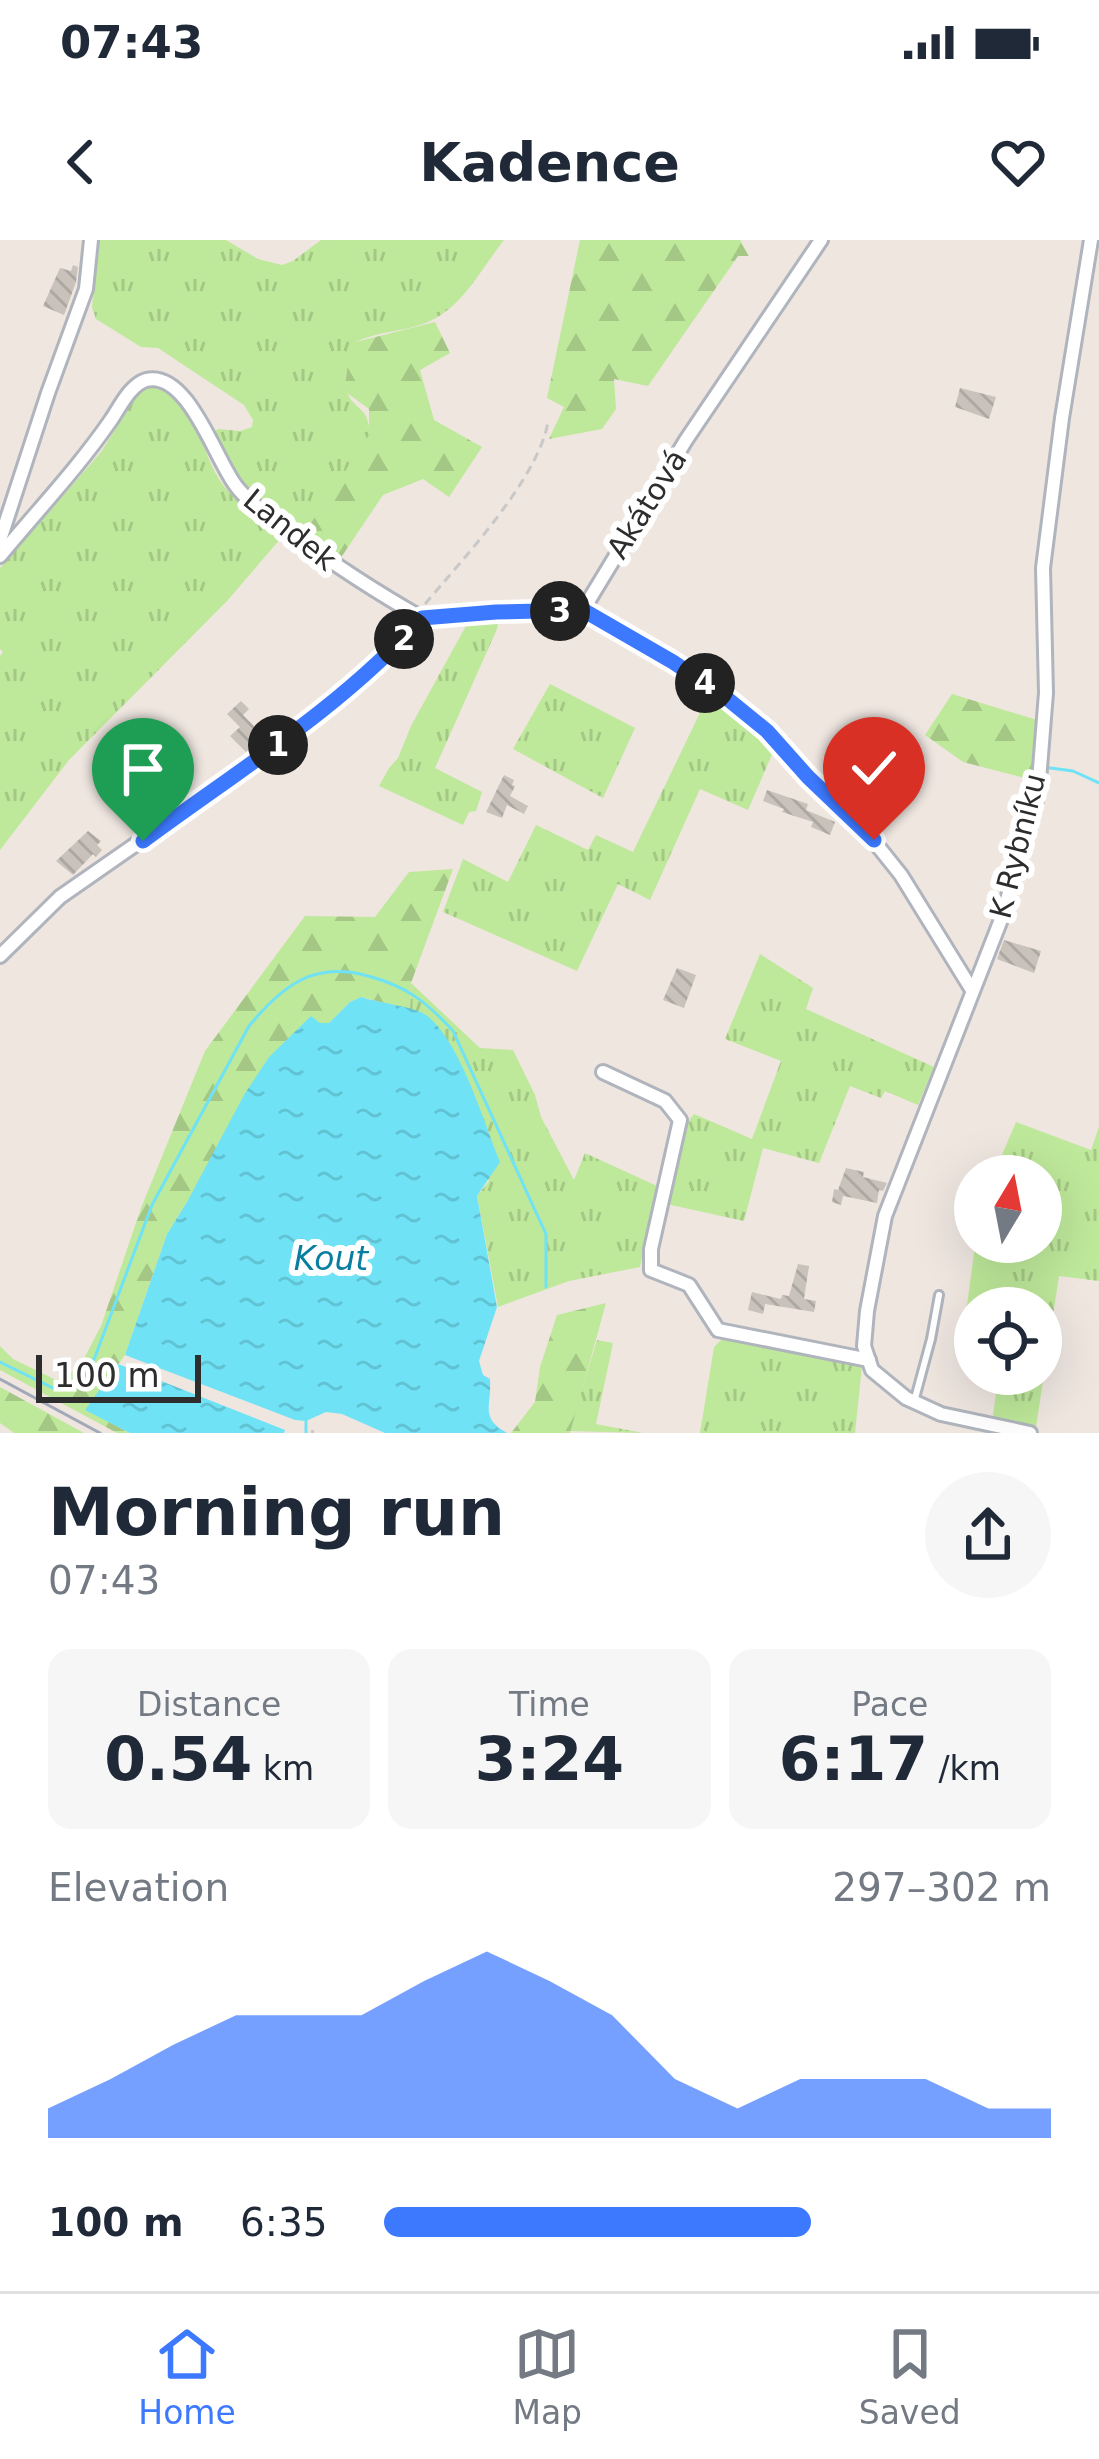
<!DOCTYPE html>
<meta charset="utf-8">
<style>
body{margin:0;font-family:"DejaVu Sans",sans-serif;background:#f6f6f7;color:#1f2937;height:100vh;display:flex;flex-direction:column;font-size:45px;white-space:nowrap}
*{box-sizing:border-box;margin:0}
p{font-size:39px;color:#747a83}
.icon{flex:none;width:66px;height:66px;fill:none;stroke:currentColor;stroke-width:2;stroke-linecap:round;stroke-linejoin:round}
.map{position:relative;height:1193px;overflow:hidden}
.panel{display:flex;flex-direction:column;background:#fff;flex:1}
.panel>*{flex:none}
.needle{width:78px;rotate:10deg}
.tools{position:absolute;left:954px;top:915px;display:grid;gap:24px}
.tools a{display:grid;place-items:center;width:108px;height:108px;border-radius:50%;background:#fff;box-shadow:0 12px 48px #0002;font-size:60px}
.scale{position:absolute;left:36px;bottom:30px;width:165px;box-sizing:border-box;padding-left:12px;border:6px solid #2d2d2d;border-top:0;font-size:33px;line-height:42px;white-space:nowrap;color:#2d2d2d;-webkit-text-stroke:9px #fff;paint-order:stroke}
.pin{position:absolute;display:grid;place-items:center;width:102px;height:102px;color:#fff;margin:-123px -51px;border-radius:50% 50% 50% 0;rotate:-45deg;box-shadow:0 0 12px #0007}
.pin .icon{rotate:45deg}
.km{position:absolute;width:60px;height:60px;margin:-30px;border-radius:50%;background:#222;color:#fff;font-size:33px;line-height:60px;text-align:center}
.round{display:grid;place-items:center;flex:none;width:126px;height:126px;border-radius:63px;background:#f6f6f7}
.head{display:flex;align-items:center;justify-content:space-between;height:204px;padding:0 48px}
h1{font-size:66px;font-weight:800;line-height:90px}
.stats{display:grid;grid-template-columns:repeat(3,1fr);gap:18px;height:204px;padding:12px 48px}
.stats div{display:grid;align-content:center;border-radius:24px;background:#f6f6f7;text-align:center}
.stats b{font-size:60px;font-weight:800}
.stats small{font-size:33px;font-weight:400}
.stats p{font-size:33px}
.chart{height:336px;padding:24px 48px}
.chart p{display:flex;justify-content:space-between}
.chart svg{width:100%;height:216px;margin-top:12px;fill:#3d79ff;opacity:.7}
ul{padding:0 48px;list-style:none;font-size:39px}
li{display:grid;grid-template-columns:192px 144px 1fr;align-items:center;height:90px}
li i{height:30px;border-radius:15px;background:#3d79ff}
.status{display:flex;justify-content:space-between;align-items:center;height:84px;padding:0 60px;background:#fff;direction:ltr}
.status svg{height:33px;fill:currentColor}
header{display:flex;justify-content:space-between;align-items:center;height:156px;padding:0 48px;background:#fff;font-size:54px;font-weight:800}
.menu{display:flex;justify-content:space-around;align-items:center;height:168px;border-top:3px solid #e0e1e3;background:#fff;font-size:33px;color:#747a83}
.menu a{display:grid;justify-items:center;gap:6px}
.menu .on{color:#3d79ff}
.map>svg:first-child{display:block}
</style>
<div class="status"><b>07:43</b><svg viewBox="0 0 49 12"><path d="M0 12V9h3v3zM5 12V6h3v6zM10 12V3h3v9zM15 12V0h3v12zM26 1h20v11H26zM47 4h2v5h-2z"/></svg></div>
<header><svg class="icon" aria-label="back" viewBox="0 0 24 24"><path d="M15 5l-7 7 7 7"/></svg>Kadence<svg class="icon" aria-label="heart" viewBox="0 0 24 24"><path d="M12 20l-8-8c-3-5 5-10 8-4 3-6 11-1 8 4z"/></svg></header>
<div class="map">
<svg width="1099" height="1193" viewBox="0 0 1099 1193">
<defs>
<pattern id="grass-tufts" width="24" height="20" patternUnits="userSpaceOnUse" patternTransform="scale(3)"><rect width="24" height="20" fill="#bee89a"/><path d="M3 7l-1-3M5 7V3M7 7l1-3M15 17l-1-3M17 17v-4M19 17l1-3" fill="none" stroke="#a4c785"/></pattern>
<pattern id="forest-firs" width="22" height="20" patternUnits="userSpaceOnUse" patternTransform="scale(3)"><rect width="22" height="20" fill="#bee89a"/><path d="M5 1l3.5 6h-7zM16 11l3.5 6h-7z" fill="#a4c785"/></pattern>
<pattern id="water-ripples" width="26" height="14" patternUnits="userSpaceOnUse" patternTransform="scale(3)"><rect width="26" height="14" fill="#6fe2f5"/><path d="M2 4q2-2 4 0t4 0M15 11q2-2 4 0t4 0" fill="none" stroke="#60c2d2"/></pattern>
<pattern id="building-back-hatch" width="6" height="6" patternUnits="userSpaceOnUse" patternTransform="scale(3)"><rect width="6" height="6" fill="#c8c2bb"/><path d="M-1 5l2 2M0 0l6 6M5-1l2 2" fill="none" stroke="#aca7a1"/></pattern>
</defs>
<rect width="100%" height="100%" fill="#efe6e0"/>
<g fill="url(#grass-tufts)">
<path d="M99 0H226L258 19 282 25 293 21 321 0H504C479 31 463 69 423 84 401 92 378 91 356 102 353 116 342 139 347 152 355 172 368 164 370 195L303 295 266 270 235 241 211 194 218 189 240 191 252 187 253 180 244 165 158 108 141 107 96 79 92 67Z"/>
<path d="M158 147C199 164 198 205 219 239 234 264 264 276 281 298L227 361 69 520 0 610V416L3 412 0 409V328L101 212 139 152 145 148Z"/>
<polygon points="498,379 497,389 435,528 482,552 476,571 469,572 463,585 379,546 389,528 398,518 411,486 467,384 470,381"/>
<polygon points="550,444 635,488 603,558 513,509"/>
<polygon points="709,454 773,512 748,570 700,549 650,660 618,644 577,731 443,672 463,619 508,642 536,585 588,610 596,595 633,612"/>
<polygon points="760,714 813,748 806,769 934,827 918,865 885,851 881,858 850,846 819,923 763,908 744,981 662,963 683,888 694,874 752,899 781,821 725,799"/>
<polygon points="411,743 480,808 513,810 535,855 541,877 574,940 585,913 657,946 640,1027 569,1041 498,1067 477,956 489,941 410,770"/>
<polygon points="1016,882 1091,910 1099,887 1099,1041 1059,1036 1036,1187 992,1181 999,1134 1041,1134 1041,1068 975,1068 975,1083 965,1080 975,1006 965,1001 975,978 975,1002 1041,1002 1041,936 993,936"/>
<polygon points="723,1098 862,1126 855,1193 700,1193 714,1107"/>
<polygon points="597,1100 613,1103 596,1184 643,1193 569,1191"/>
</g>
<g fill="url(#forest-firs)">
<polygon points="580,0 740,0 749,16 738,16 648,146 614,139 616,169 602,189 549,199 564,167 547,158"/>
<polygon points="435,82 450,113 420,130 434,180 482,207 449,257 423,239 383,255 340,319 305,292 369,195 369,169 347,153 345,146 350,109 356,102"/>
<polygon points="952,454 1037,480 1032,540 963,522 925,495"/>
<polygon points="453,629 411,743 410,770 361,757 350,762 329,783 320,783 187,962 167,994 125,1115 86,1170 130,1193 117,1193 0,1130 0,1106 13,1119 56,1140 79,1128 101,1086 141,968 205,811 305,676 375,677 409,632"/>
<polygon points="606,1063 570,1193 511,1193 535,1162 540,1127 557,1075"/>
<polygon points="0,1147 84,1193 14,1193 0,1183"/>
</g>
<g fill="url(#water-ripples)">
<path d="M361 757C378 763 413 766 426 775 460 800 484 883 500 922L477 956 497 1067 479 1121 483 1135 490 1139C492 1166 479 1177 507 1193H385L342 1174 326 1172 306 1181 295 1180 125 1115 167 994 187 962 244 855 269 817 311 776 320 783H329L350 762Z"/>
<polygon points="118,1124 285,1190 284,1193 130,1193 85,1170"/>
</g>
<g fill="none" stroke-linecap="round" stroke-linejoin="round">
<g stroke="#6fe2f5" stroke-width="3">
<polyline points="1043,527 1073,531 1099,543"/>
<path d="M0 1122 55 1149 74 1148 84 1137 95 1117 152 965 249 786C283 745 314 721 368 736 406 746 427 762 453 791L546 994V1047"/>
<polyline points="306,1181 306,1193"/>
</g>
</g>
<g fill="url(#building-back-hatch)">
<polygon points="73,25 78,27 76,42 64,75 43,66 60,28 71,31"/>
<polygon points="960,148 996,157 989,179 955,167"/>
<polygon points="241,461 249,469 243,475 263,495 257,501 257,507 252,506 246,512 230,496 240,487 227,474"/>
<polygon points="504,535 514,540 512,545 515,546 510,556 528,566 524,574 507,565 502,578 486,572"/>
<polygon points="767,550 808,564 806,570 835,582 830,595 811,587 813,582 782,572 784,569 763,561"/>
<polygon points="88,591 101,601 97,605 102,610 96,617 93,614 73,635 56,621"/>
<polygon points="1004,700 1041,711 1034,733 997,719"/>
<polygon points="677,728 696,735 684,768 663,760"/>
<polygon points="846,928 864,932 863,937 887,943 883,951 879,950 877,963 843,956 841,965 832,962 834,949 838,950"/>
<polygon points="798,1024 809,1026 804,1059 816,1061 814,1072 765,1064 763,1074 748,1070 752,1052 781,1059 782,1055 789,1056"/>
</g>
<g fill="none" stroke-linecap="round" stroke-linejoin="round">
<g stroke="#afb4bd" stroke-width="12">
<polyline id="service" points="914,1162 931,1099 939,1055"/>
</g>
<g stroke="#afb4bd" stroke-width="18">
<g id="minor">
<polyline points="0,300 48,153 86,49 91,0"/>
<path d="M0 316C37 271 78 228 111 180 120 167 130 145 146 140 188 130 215 219 236 246 248 262 268 275 284 288 329 321 374 351 422 378"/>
<polyline points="583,370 673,422 724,456 767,491 808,537 873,600 901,635 972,750"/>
<polyline points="583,370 686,200 821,0"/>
<polyline points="0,716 60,657 297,492 386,419 422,378 496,372 583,370"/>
<polyline points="603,832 665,861 680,880 651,1009 651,1030 689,1045 718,1090 869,1120"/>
<polyline points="1030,1193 941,1174 906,1158 872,1130 864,1106 867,1071 885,976 1002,677 1038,553 1046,453 1043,328 1062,178 1091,0"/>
</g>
</g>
<g stroke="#c8c8c8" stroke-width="3" stroke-dasharray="9 6" stroke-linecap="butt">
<path d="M425 364C463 319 538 239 548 182"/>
<polyline points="312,1193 313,1190"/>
</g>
<use href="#service" stroke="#fff" stroke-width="6"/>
<use href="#minor" stroke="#fff" stroke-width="12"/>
<polyline stroke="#a1a8b8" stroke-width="3" points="0,1139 100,1193"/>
</g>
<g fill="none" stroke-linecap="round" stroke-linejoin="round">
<g stroke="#fff" stroke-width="24">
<path id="route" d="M143 601C239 530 342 467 422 378L496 372 583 370 673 422 724 456 767 491 808 537 874 600"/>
</g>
<use href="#route" stroke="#3d79ff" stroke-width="15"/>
</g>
<g text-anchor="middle" stroke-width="12" stroke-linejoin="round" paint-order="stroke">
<g font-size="30" fill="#2d2d2d" stroke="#fff">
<text transform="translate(647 264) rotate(-58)" y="10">Akátová</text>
<text transform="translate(290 290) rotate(39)" y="10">Landek</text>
<text transform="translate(1018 606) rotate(-76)" y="10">K Rybníku</text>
</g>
<g font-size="33" font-style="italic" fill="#087ea0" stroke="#fff">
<text x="331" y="1030">Kout</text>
</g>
</g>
</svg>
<div class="tools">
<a><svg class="needle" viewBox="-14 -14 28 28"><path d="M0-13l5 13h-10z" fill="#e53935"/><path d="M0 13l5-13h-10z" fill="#747a83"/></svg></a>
<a><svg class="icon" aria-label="locate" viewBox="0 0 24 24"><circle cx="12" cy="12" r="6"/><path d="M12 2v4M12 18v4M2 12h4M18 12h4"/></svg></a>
</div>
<div class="scale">100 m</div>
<div class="pin" style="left:143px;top:601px;background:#1e9e55"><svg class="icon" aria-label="arrive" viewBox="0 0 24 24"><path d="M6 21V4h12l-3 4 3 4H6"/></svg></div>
<div class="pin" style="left:874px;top:600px;background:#d93025"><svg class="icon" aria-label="check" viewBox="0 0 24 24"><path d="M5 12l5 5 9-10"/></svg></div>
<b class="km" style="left:278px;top:505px">1</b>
<b class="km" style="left:404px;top:399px">2</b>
<b class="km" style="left:560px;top:371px">3</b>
<b class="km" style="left:705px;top:443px">4</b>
</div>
<section class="panel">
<div class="head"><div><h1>Morning run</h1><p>07:43</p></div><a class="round"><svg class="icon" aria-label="share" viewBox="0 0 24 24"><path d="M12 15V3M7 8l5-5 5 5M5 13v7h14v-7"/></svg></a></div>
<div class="stats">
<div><p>Distance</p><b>0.54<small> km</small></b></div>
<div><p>Time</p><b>3:24</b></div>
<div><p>Pace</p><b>6:17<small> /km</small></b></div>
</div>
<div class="chart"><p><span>Elevation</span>297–302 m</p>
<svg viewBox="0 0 160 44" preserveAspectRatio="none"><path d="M0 44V38L10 32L20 25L30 19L40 19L50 19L60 12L70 6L80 12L90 19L100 32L110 38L120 32L130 32L140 32L150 38L160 38V44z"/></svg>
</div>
<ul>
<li><b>100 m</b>6:35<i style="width:64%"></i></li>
</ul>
</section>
<nav class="menu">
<a class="on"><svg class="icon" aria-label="home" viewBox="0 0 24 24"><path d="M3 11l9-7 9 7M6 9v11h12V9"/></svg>Home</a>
<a><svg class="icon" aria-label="map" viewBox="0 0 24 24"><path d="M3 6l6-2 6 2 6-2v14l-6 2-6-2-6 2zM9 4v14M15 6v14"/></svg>Map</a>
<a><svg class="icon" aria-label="saved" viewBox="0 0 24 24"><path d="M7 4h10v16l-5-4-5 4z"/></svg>Saved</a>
</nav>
